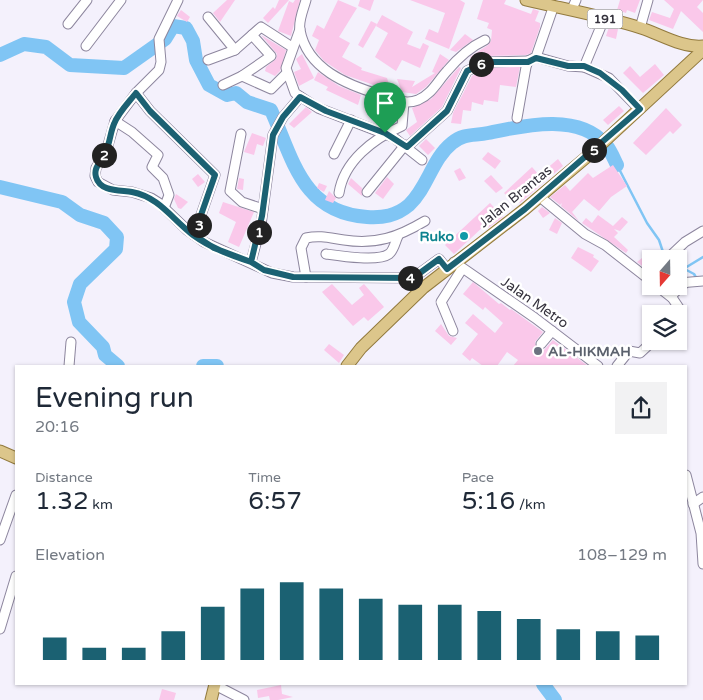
<!DOCTYPE html>
<meta charset="utf-8">
<style>
body{margin:0;font-family:"Varela Round",sans-serif;background:#f2f2f3;color:#1f2937;height:100vh;display:flex;flex-direction:column;font-size:19px;white-space:nowrap}
*{box-sizing:border-box;margin:0}
p{font-size:16px;color:#747a83}
.icon{flex:none;width:28px;height:28px;fill:none;stroke:currentColor;stroke-width:2;stroke-linecap:round;stroke-linejoin:round}
.map{position:relative;flex:1;overflow:hidden}
.panel{position:absolute;left:15px;top:365px;width:672px;height:320px;display:flex;flex-direction:column;background:#fff;border-radius:0px;box-shadow:0 1px 4px #0004}
.panel>*{flex:none}
.needle{width:32px;rotate:200deg}
.tools{position:absolute;left:642px;top:250px;display:grid;gap:10px}
.tools a{display:grid;place-items:center;width:45px;height:45px;border-radius:0px;background:#fff;box-shadow:0 1px 4px #0004;font-size:25px}
.pin{position:absolute;display:grid;place-items:center;width:42px;height:42px;color:#fff;margin:-51px -21px;border-radius:50% 50% 50% 0;rotate:-45deg;box-shadow:0 0 5px #0007}
.pin .icon{rotate:45deg}
.km{position:absolute;width:25px;height:25px;margin:-12px;border-radius:50%;background:#222;color:#fff;font-size:14px;line-height:25px;text-align:center}
.round{display:grid;place-items:center;flex:none;width:52px;height:52px;border-radius:0px;background:#f2f2f3}
.head{display:flex;align-items:center;justify-content:space-between;height:85px;padding:0 20px}
h1{font-size:28px;font-weight:600;line-height:38px}
.figures{display:grid;grid-template-columns:repeat(3,1fr);gap:8px;height:85px;padding:5px 20px}
.figures div{display:grid;align-content:center}
.figures b{font-size:25px;font-weight:600}
.figures small{font-size:14px;font-weight:400}
.figures p{font-size:14px}
.chart{height:140px;padding:10px 20px}
.chart p{display:flex;justify-content:space-between}
.chart svg{width:100%;height:90px;margin-top:5px;stroke:#1b6172;stroke-width:6}
.map>svg:first-child{display:block}
</style>
<div class="map">
<svg width="703" height="700" viewBox="0 0 703 700">
<rect width="100%" height="100%" fill="#f4f1fc"/>
<g fill="none" stroke-linecap="round" stroke-linejoin="round">
<g stroke="#80c5f4" stroke-width="2.5">
<polyline points="617,165 647,223 659,240 665,258"/>
<polyline points="679,266 694,274 697,279"/>
<polyline points="685,268 703,257"/>
</g>
<g stroke="#80c5f4" stroke-width="14">
<path d="M0 55 24 44 46 47 70 65 124 68 165 39 173 26 186 28 193 41 196 60 209 85 227 95 236 93 247 102 271 110C293 159 302 213 367 217 383 218 396 216 409 205 428 187 432 159 452 143 464 133 474 136 488 133 522 126 579 112 606 145 611 151 614 159 617 165"/>
<polyline points="0,187 62,202 80,215 104,223 117,237 116,249 80,284 74,302 79,322 103,347 105,355 118,366"/>
<polyline points="203,366 217,366"/>
<polyline points="543,684 555,700"/>
</g>
</g>
<g fill="#fac8ea">
<polygon points="227,0 235,0 220,22 213,13"/>
<polygon points="279,0 289,0 268,23 263,18 273,7 275,9"/>
<polygon points="295,0 300,0 291,36 278,31 289,1 293,3"/>
<polygon points="338,0 357,8 339,37 350,43 342,57 362,68 361,70 387,78 391,91 345,75 324,61 315,50 319,40 312,36 317,25 324,29"/>
<polygon points="360,0 374,0 370,11 358,6"/>
<polygon points="410,0 460,0 465,3 449,49 425,39 429,29 438,33 445,13"/>
<polygon points="483,0 506,0 504,4 531,14 533,9 539,11 535,21 540,23 540,27 531,53 526,55 484,56 484,51 474,61 470,57 488,45 491,41 492,30 487,28 489,23 477,19"/>
<polygon points="620,0 640,0 635,13 627,10 626,13 617,10"/>
<polygon points="664,0 703,0 697,7 703,13 703,32 681,11 673,29 649,20 652,12 670,18 674,9"/>
<polygon points="181,10 190,17 187,22 177,16"/>
<polygon points="382,15 413,32 407,44 420,49 423,43 429,46 420,68 402,60 396,71 375,57 388,33 376,26"/>
<polygon points="371,21 377,24 363,48 358,45"/>
<polygon points="609,27 618,29 616,39 606,36"/>
<polygon points="465,34 473,40 456,52 450,50"/>
<polygon points="261,35 286,50 280,71 275,76 265,71 266,67 276,59 277,54"/>
<polygon points="302,54 314,78 299,86 294,72 301,69 296,59"/>
<polygon points="440,54 449,60 426,87 416,94 402,92 397,79 415,81 412,87 435,73 432,72"/>
<polygon points="655,64 664,75 643,93 623,73 630,66 640,77"/>
<polygon points="459,67 461,68 442,107 410,136 406,130 417,122 412,108 431,99"/>
<polygon points="520,67 516,87 500,85 498,102 484,100 483,105 472,102 471,111 463,110 461,124 451,123 453,113 472,76 477,73 489,75 483,70 487,68"/>
<polygon points="318,72 339,86 361,95 358,105 326,90 328,87 314,80"/>
<polygon points="619,106 624,111 608,125 603,120"/>
<polygon points="306,107 312,112 294,128 289,124"/>
<polygon points="666,108 682,125 673,134 670,131 646,155 633,143"/>
<polygon points="397,111 396,122 384,127 380,116"/>
<polygon points="252,133 266,138 263,146 257,144 254,155 244,152"/>
<polygon points="426,139 435,148 428,155 419,146"/>
<polygon points="488,152 501,161 495,169 482,159"/>
<polygon points="558,159 563,166 520,203 518,201 516,204 504,193 532,167 539,175"/>
<polygon points="613,165 627,186 611,197 599,211 584,199 572,212 579,221 561,206 562,203 560,205 550,197 565,185 570,191 588,173 593,178"/>
<polygon points="460,168 466,178 459,181 454,171"/>
<polygon points="198,174 205,182 198,187 192,179"/>
<polygon points="491,175 503,188 496,193 484,181"/>
<polygon points="387,177 394,184 383,199 375,193"/>
<polygon points="239,178 244,179 243,190 237,189"/>
<polygon points="351,178 362,188 362,196 348,184"/>
<polygon points="319,183 327,186 324,192 317,188"/>
<polygon points="329,191 336,198 333,203 325,200"/>
<polygon points="176,194 188,202 181,209 178,208 174,199"/>
<polygon points="223,202 254,212 239,247 228,242 236,222 219,213"/>
<polygon points="490,203 503,217 488,228 485,225 454,254 445,245"/>
<polygon points="542,207 550,213 543,218 538,211"/>
<polygon points="598,215 613,226 622,217 628,222 620,231 614,229 618,233 614,237 628,250 626,253 582,223 586,218 592,223"/>
<polygon points="555,218 562,223 557,234 549,230"/>
<polygon points="578,247 594,255 593,257 599,261 591,272 571,258"/>
<polygon points="642,258 649,266 646,269 637,262"/>
<polygon points="473,282 499,304 501,303 510,310 511,309 543,332 535,342 537,349 544,350 553,340 588,366 513,366 518,360 507,352 497,366 483,366 472,358 470,361 462,354 478,334 465,323 473,314 495,333 503,323 485,307 483,310 463,294"/>
<polygon points="332,284 352,305 364,295 359,288 364,284 384,307 368,321 364,317 353,326 322,292"/>
<polygon points="441,324 449,336 457,338 451,345 435,331"/>
<polygon points="329,344 344,355 339,363 324,350"/>
<polygon points="281,685 282,694 293,697 278,700 270,700 269,696 258,698 257,690"/>
<polygon points="162,689 176,693 174,700 159,700"/>
</g>
<g fill="none" stroke-linecap="round" stroke-linejoin="round">
<g stroke="#8d869e" stroke-width="11">
<g id="minor">
<polyline points="178,0 159,39 161,62 159,70 136,93 115,121 106,152 96,168 95,176 98,182 113,190 132,192 151,198 159,203 187,230 204,242 272,273 293,277 413,278 439,259 447,269"/>
<path d="M306 0C304 8 298 21 300 30 307 69 347 85 381 95 393 99 405 105 418 100 432 94 437 82 447 71 458 58 470 47 485 40"/>
<polyline points="572,9 576,0"/>
<polyline points="208,17 235,50"/>
<polyline points="68,24 87,0"/>
<polyline points="640,28 648,0"/>
<polyline points="300,29 286,68 295,93 318,108 393,137 422,160"/>
<polyline points="86,46 121,0"/>
<polyline points="536,57 568,66 584,67 604,19"/>
<polyline points="208,60 235,50 261,27 292,47"/>
<polyline points="584,67 609,78 639,109"/>
<polyline points="242,76 271,89 287,73"/>
<polyline points="223,85 242,76 271,56 252,35"/>
<polyline points="136,93 150,111 215,175 194,235"/>
<polyline points="517,118 526,67 528,61 536,57 553,8"/>
<polyline points="115,121 132,132 158,155 152,167 163,178 169,195 164,208"/>
<polyline points="241,134 230,191 242,202 263,209"/>
<polyline points="407,147 447,111 467,71 486,62 528,61"/>
<polyline points="334,154 351,120"/>
<polyline points="367,192 405,145"/>
<path d="M339 193C344 161 373 139 402 126L404 102"/>
<polyline points="540,197 585,234 605,245 651,281"/>
<path d="M326 254C340 256 378 262 389 254 394 250 395 242 398 236"/>
<polyline points="667,259 685,242 703,231"/>
<polyline points="251,262 261,225 273,135 283,117 300,97"/>
<polyline points="454,262 535,318 598,366"/>
<path d="M306 277 301 248 306 238C320 235 330 238 344 240 376 245 398 237 425 221"/>
<polyline points="679,283 703,281"/>
<polyline points="657,286 671,297"/>
<polyline points="678,314 679,308 671,296 684,284"/>
<polyline points="453,331 441,302 462,269"/>
<polyline points="541,344 552,331"/>
<polyline points="69,366 71,342"/>
<polyline points="617,366 629,351 640,353 653,341"/>
<polyline points="686,475 701,533 703,564"/>
<polyline points="693,504 703,497"/>
<polyline points="0,540 16,495"/>
<polyline points="0,629 16,576"/>
<polyline points="215,685 244,700"/>
</g>
</g>
<g stroke="#927a3e" stroke-width="13">
<g id="major">
<path d="M526 0C564 9 603 16 641 28 660 34 682 48 703 46"/>
<polyline points="347,366 361,348 423,288 525,209 595,150 703,50"/>
<polyline points="0,451 16,458"/>
<polyline points="211,700 215,684"/>
</g>
</g>
<use href="#minor" stroke="#fff" stroke-width="9"/>
<use href="#major" stroke="#dcc68b" stroke-width="11"/>
</g>
<g fill="none" stroke-linecap="round" stroke-linejoin="round">
<g stroke="#fff" stroke-width="10">
<path id="route" d="M385 133 326 111 300 97 283 117 273 135 262 216 251 262C230 255 211 248 193 235 172 219 159 197 132 192 120 190 100 192 96 177 93 167 102 161 105 153 110 144 110 133 114 124 118 113 129 102 136 93L150 111 215 175 194 235 214 248 251 262 264 270 293 277 413 278 439 259 447 269 525 209 640 109 622 90 600 73 584 66H568L536 58 528 62H486L467 71 447 111 407 147 385 133"/>
</g>
<use href="#route" stroke="#1b6172" stroke-width="6"/>
</g>
<circle fill="#0f9aa8" stroke="#fff" stroke-width="2" cx="464" cy="236" r="5"/>
<circle fill="#6b7280" stroke="#fff" stroke-width="2" cx="538" cy="351" r="5"/>
<g text-anchor="middle" stroke-width="5" stroke-linejoin="round" paint-order="stroke">
<rect fill="#fff" stroke="#727077" stroke-width="1" x="587.5" y="9.5" width="35" height="19" rx="4"/>
<g font-size="12" font-weight="bold" fill="#35323d">
<text x="605" y="23">191</text>
</g>
<g font-size="14" fill="#35323d" stroke="#fff">
<text transform="translate(515 196) rotate(-39)" y="5">Jalan Brantas</text>
<text transform="translate(535 302) rotate(35)" y="5">Jalan Metro</text>
</g>
<g font-size="14" font-weight="bold" fill="#0d838f" stroke="#fff" text-anchor="end">
<text x="454" y="241">Ruko</text>
</g>
<g font-size="14" font-weight="bold" fill="#5b616d" stroke="#fff" text-anchor="start">
<text x="548" y="356">AL-HIKMAH</text>
</g>
</g>
</svg>
<div class="tools">
<a><svg class="needle" viewBox="-14 -14 28 28"><path d="M0-13l5 13h-10z" fill="#e53935"/><path d="M0 13l5-13h-10z" fill="#747a83"/></svg></a>
<a><svg class="icon" aria-label="layers" viewBox="0 0 24 24"><path d="M12 4l9 5-9 5-9-5zM3 14l9 5 9-5"/></svg></a>
</div>
<div class="pin" style="left:385px;top:133px;background:#1e9e55"><svg class="icon" aria-label="arrive" viewBox="0 0 24 24"><path d="M6 21V4h12l-3 4 3 4H6"/></svg></div>
<b class="km" style="left:259px;top:232px">1</b>
<b class="km" style="left:104px;top:155px">2</b>
<b class="km" style="left:199px;top:225px">3</b>
<b class="km" style="left:410px;top:278px">4</b>
<b class="km" style="left:594px;top:150px">5</b>
<b class="km" style="left:481px;top:64px">6</b>
<section class="panel">
<div class="head"><div><h1>Evening run</h1><p>20:16</p></div><a class="round"><svg class="icon" aria-label="share" viewBox="0 0 24 24"><path d="M12 15V3M7 8l5-5 5 5M5 13v7h14v-7"/></svg></a></div>
<div class="figures">
<div><p>Distance</p><b>1.32<small> km</small></b></div>
<div><p>Time</p><b>6:57</b></div>
<div><p>Pace</p><b>5:16<small> /km</small></b></div>
</div>
<div class="chart"><p><span>Elevation</span>108–129 m</p>
<svg viewBox="0 0 160 44" preserveAspectRatio="none"><path d="M5 44V33M15 44V38M25 44V38M35 44V30M45 44V18M55 44V9M65 44V6M75 44V9M85 44V14M95 44V17M105 44V17M115 44V20M125 44V24M135 44V29M145 44V30M155 44V32"/></svg>
</div>
</section>
</div>
